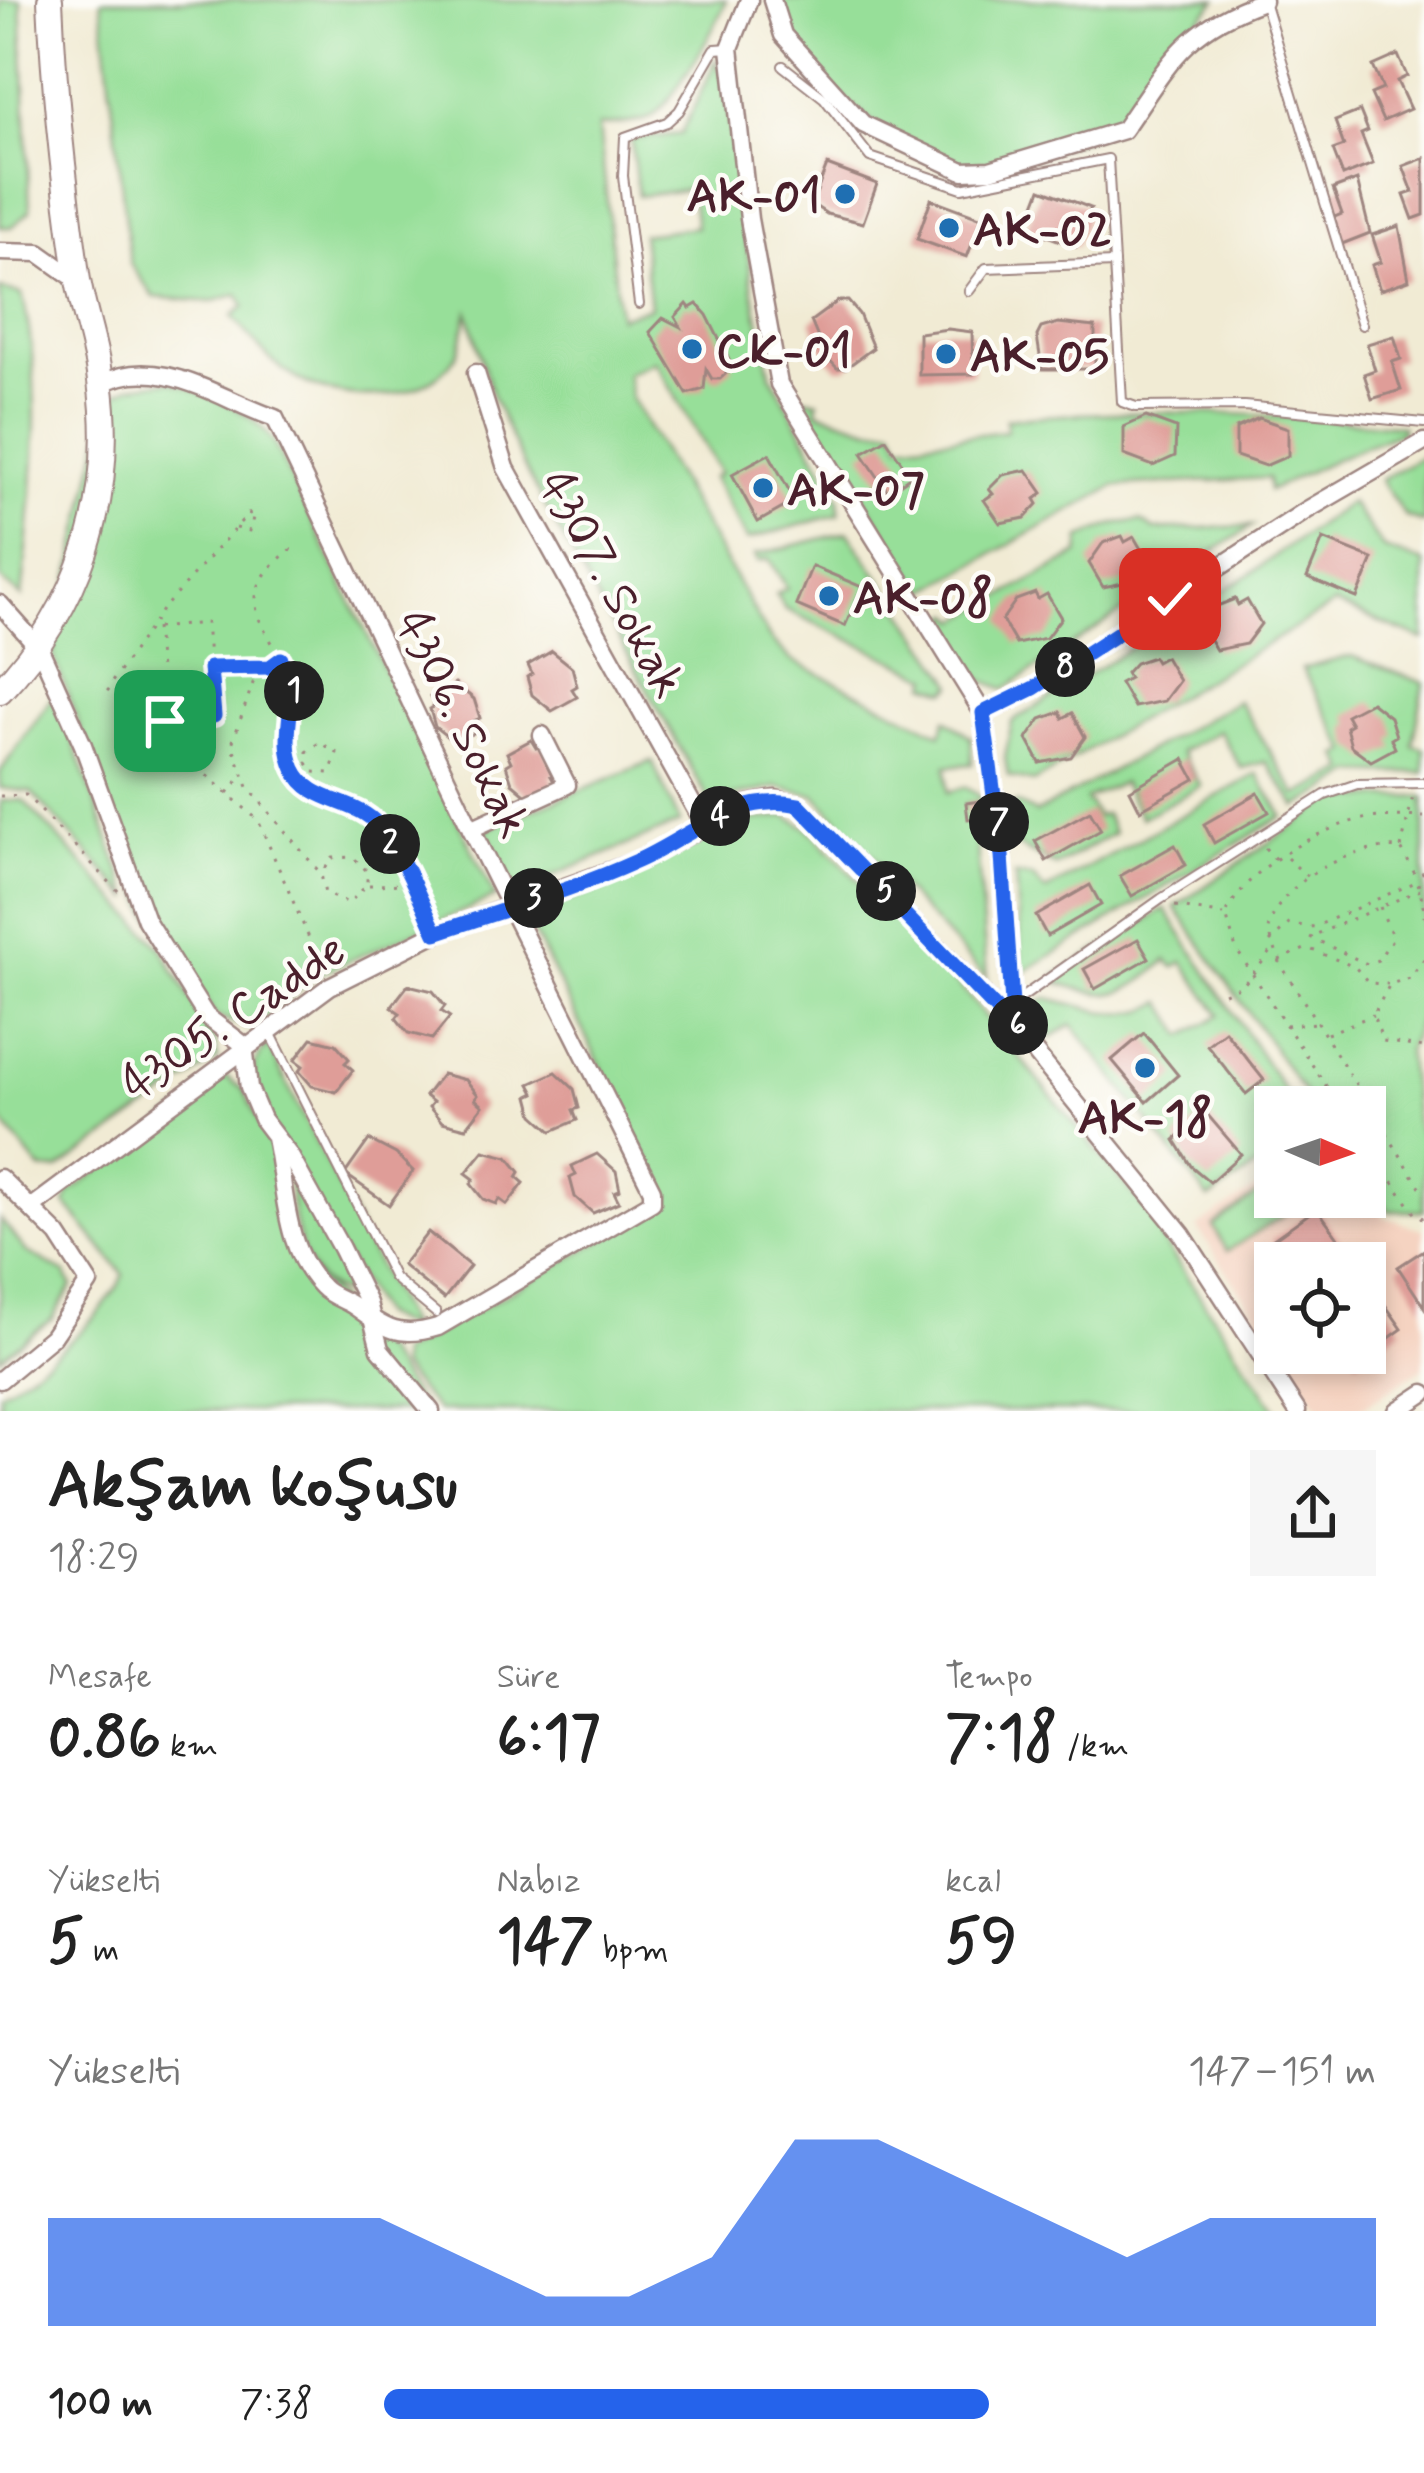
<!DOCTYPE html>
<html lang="tr">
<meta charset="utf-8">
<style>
body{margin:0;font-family:Mynerve,sans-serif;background:#f6f6f6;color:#222;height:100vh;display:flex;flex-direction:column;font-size:45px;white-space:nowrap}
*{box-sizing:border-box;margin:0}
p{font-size:39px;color:#767676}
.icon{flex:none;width:66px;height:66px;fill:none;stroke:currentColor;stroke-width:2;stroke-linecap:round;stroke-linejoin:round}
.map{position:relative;height:1411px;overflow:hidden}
.details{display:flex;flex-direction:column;background:#fff;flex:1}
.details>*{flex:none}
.needle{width:78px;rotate:92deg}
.tools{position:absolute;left:1254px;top:1086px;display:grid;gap:24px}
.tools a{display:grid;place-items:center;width:132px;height:132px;border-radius:0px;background:#fff;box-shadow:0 6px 18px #0003;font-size:60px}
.pin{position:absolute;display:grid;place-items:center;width:102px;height:102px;color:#fff;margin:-51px;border-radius:24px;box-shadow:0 6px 18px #0006}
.km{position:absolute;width:60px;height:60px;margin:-30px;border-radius:50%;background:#222;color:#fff;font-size:33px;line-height:60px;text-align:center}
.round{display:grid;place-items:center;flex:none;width:126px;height:126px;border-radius:0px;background:#f6f6f6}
.summary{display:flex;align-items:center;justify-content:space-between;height:204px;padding:0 48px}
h1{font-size:66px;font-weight:800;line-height:90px}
.figures{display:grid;grid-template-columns:repeat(3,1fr);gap:18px;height:204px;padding:12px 48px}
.figures div{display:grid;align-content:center}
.figures b{font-size:60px;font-weight:800}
.figures small{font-size:33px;font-weight:400}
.figures p{font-size:33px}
.chart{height:336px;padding:24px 48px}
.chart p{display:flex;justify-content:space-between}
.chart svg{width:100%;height:216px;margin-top:12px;fill:#2563eb;opacity:.7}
ul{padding:0 48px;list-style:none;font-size:39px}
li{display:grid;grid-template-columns:192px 144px 1fr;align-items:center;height:90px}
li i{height:30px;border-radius:15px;background:#2563eb}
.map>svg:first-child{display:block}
</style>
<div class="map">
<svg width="1424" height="1411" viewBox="0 0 1424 1411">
<rect width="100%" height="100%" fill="#fdfcf7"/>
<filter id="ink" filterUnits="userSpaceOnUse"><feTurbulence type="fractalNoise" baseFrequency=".00833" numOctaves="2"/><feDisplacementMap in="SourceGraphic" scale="24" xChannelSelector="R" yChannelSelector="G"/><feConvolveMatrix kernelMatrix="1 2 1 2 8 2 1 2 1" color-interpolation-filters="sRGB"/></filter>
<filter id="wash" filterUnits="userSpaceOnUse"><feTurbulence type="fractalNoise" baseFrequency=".004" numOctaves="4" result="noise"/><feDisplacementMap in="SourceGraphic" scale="48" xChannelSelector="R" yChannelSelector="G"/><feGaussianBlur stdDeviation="2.7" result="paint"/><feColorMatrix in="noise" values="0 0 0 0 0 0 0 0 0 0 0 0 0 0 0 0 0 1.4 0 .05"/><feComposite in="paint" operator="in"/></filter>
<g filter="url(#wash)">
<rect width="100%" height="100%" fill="#f1ebd4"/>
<polygon fill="#f5d3c1" points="1275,1176 1275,1197 1365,1195 1385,1217 1424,1230 1424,1367 1357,1411 1322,1411 1283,1353 1365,1353 1365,1263 1275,1263 1275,1342 1197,1227"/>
<g fill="#97df99" stroke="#707f62" stroke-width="3">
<polygon points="0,0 21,0 30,211 12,227 0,227"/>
<path d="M101 0H726C719 23 669 111 647 119 634 124 614 124 599 126L619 317 650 307 642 234 696 227 691 189 638 196 631 139 681 134 716 60 725 83 753 291 770 373 839 498V514L747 540 713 478 720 473 655 361 627 374 631 398 770 639 791 660 941 734 946 719 971 737 972 764 946 766 948 792 965 787 980 796V801L966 803 976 833 987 979 816 795 777 787 710 802 529 477 493 398 468 312C463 326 464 344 455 357 419 411 325 405 277 365 261 352 247 332 232 316L245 306 238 294 211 302 154 297 130 264Z"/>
<path d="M774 0H1217L1161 62 1119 127C1071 142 1006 174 955 163 889 149 791 64 774 0Z"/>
<path d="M0 289 22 294C45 385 32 504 22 597L0 579Z"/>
<path d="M170 381C209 396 248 406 273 441L495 897 321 973 249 1029 215 1015 147 910 53 655 109 398 131 386Z"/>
<path d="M804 398 818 401 817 411 870 428H894L901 444 1007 431 1006 419C1140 407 1268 413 1402 426V432C1356 449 1314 468 1269 491L1268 478 1115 486 924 592 804 406Z"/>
<polygon points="1424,455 1424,523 1405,516 1380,480"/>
<polygon points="1350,502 1384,549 1424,563 1424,640 1335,604 1033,782 1008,776 1005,758 1012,722 1250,574"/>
<polygon points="1141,521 1154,530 1252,526 1005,689 981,680 942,621 953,614 959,620 1079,554 1081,538 1117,523"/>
<polygon points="848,532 954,685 947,691 927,684 930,677 785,609 776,594 787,588 769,559 758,561 755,555"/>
<polygon points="1351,656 1424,683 1413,745 1424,749 1424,773 1355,773 1297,807 1266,762 1241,768 1219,731 1180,752 1201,786 1141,818 1122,783 1086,799 1097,817 1105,814 1114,833 1056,866 1014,844 1011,808 1016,803 1036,813 1238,701 1297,795 1347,770 1339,755 1348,752 1302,669"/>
<polygon points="55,693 131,900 31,792 0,788 0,772"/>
<polygon points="652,761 680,823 512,893 485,829"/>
<polygon points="1257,774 1283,816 1022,973 1015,875 1032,877 1045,891"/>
<polygon points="1424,797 1424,1007 1407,1051 1416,1127 1424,1139 1424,1211 1389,1211 1365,1178 1365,1107 1314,1107 1175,907 1334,798"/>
<polygon points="23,800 161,947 215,1042 218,1059 58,1170 41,1170 0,1119 0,801"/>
<polygon points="787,816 808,828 967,994 1166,1234 1161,1238 1277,1411 437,1411 399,1367 399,1354 652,1212 661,1197 660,1184 524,914 603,888 737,822"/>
<path d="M1165 909 1295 1107H1275V1140L1266 1147 1272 1156 1209 1199 1072 1024 1050 1038 1033 1017 1035 1004 1047 998C1089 1006 1122 1026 1163 1002L1184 1036 1220 1015 1183 962 1174 967 1167 960C1121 1000 1114 1000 1056 982L1057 975Z"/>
<path d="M267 1044 410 1329 380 1315C345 1254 272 1149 255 1086 250 1068 257 1058 267 1044Z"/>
<path d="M225 1076 244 1090 275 1156 295 1256 367 1329 425 1411H0V1392C48 1362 98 1325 124 1275L66 1204 69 1193Z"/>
<path d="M286 1160 357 1296C294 1292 293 1208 286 1160Z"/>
<polygon points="1275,1182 1275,1197 1284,1197 1292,1210 1227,1251 1213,1226"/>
<polygon points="0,1219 27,1252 65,1273 72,1286 52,1319 0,1358"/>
</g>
<g id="blocks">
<g fill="#df9d98">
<polygon points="1398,55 1407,76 1397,81 1410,109 1383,121 1371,94 1383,89 1373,66"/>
<polygon points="1360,111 1368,131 1361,134 1373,164 1343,176 1333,150 1344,146 1335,121"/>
<polygon points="1424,158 1424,215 1413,219 1404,195 1413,192 1403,166"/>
<polygon points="827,165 877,184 863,223 827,214 812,204"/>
<polygon points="1357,180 1370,233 1342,244 1332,218 1342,214 1333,189"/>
<polygon points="1041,189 1091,208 1076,247 1026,228"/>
<polygon points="931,199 982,218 967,257 917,239"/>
<polygon points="1399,226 1409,280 1380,290 1372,265 1381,262 1372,235"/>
<polygon points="838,301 848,301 859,314 873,348 846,368 837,368 825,355 811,321"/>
<polygon points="687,304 690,308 697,304 707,315 733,367 720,379 712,379 706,369 704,389 687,394 650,332 663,318 681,327 675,317"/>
<polygon points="1058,323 1095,327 1095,369 1042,369 1037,336 1041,328"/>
<polygon points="948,329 972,332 973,374 919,375 919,333"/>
<polygon points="1394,336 1401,359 1392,362 1401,390 1372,399 1364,374 1375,370 1367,344"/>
<polygon points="1146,417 1176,428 1175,456 1153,466 1124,455 1124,427"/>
<polygon points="1259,418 1288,428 1288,456 1265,466 1236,456 1236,428"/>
<polygon points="886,439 911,476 888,492 862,453"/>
<polygon points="769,454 795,501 758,522 732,474"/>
<polygon points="1027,470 1043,493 1035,499 1038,504 1025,518 1000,523 984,500 993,494 989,489 1003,475"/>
<polygon points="1122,536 1125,542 1134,537 1148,561 1133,581 1103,587 1089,563 1103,543"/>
<polygon points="1323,539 1373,559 1357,598 1307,578"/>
<polygon points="812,566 862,587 845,626 796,605"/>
<polygon points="1035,593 1038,599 1047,594 1061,618 1046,638 1016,644 1002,620 1016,600"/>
<polygon points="1235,599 1238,605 1247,600 1261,624 1246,644 1216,650 1202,626 1217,606"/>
<polygon points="552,651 572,667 577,686 572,689 577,697 552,711 532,695 527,677 532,674 528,665"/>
<polygon points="1153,657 1156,662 1165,657 1179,681 1164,701 1134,707 1120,683 1129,678 1126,673 1135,663"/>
<polygon points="455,684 474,699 480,718 474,721 479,730 455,743 435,727 430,709 435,706 430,697"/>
<polygon points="1371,702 1390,717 1396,736 1391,739 1395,748 1371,761 1351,746 1346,727 1351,724 1346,715"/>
<polygon points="1060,712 1063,718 1072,713 1085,737 1071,757 1040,763 1027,739 1041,719"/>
<polygon points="531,740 536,748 542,745 557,774 551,776 556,785 531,799 512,783 506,765 511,762 507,753"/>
<polygon points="1184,759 1195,779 1140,810 1130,790"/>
<polygon points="1258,793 1269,812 1214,843 1204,824"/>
<polygon points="980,801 981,818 968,819 966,803"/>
<polygon points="1090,811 1101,830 1046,861 1035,841"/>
<polygon points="1175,845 1186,865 1132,896 1120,876"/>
<polygon points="1090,885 1101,905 1047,936 1036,916"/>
<polygon points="1138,939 1149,958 1095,989 1084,969"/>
<polygon points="408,985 433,991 445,1006 441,1011 450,1017 432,1039 408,1033 396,1018 400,1013 391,1007"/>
<polygon points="1225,1031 1264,1080 1246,1094 1207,1045"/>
<polygon points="1144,1033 1178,1075 1147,1102 1112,1060"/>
<polygon points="312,1038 336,1044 349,1059 345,1063 353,1070 336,1092 312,1086 299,1071 303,1066 295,1060"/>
<polygon points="556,1072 574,1089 579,1108 573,1110 577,1120 552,1131 534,1115 529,1096 535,1093 530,1084"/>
<polygon points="442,1074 466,1080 478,1095 475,1099 483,1106 466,1128 442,1122 429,1107 433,1102 425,1096"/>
<polygon points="1206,1113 1241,1154 1210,1182 1191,1166 1175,1140"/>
<polygon points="369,1140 396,1154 413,1171 389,1205 345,1174"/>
<polygon points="484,1151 508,1157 520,1172 517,1177 524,1183 507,1205 499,1199 496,1204 483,1199 471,1184 474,1179 466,1173"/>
<polygon points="597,1154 616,1171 620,1190 614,1192 619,1202 593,1213 575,1197 570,1178 576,1175 572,1166"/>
<polygon points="1317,1208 1356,1263 1288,1263 1272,1240"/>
<polygon points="428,1232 470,1266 444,1299 402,1265"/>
<polygon points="1424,1250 1424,1307 1398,1267"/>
<polygon points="1365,1276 1402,1329 1357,1361 1352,1353 1365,1353"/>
</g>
</g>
</g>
<g filter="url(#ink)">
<use href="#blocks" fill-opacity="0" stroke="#9e8580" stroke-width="3"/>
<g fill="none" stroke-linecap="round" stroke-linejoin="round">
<g stroke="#9e8580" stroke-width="12">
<g id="lane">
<polyline points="1264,1 1362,325"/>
<polyline points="783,66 824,98 870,157 962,188 1108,159 1122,402 1136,407 1244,406 1424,423"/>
<polyline points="969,291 986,268 1114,263"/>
<polyline points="639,304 623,176 625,137 667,122 679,111 715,49 730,48"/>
<polyline points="1014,1003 1161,899 1325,795 1357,784 1424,783"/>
<polyline points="271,1034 394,1278 436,1313"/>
</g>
</g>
<g stroke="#9e8580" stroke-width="21">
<g id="street">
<polyline points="749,0 730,48 749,219 779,384 983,713 1002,856 1012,1004 1020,1034 1182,1234 1297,1411"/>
<path d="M772 0 783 35 863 124 963 171 990 170 1123 130C1169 64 1183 29 1263 1"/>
<polyline points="0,252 39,253 77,280"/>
<polyline points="476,373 506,468 703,823"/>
<path d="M101 384C159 352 222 401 275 418L471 829 652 1190V1202L438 1327C399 1339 386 1329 354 1306 344 1299 330 1296 322 1287 283 1248 286 1188 275 1138"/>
<polyline points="0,604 40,649 83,745 146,920 206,1016 244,1045 249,1088 262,1119 290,1156 341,1248 368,1303 380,1349 431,1411"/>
<polyline points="983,713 1034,688 1307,510 1424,442"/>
<polyline points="471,829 567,785 542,735"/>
<polyline points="0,1178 58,1235 89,1283 52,1337 0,1380"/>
<polyline points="31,1208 330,986 436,933 638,861 748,804 775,799 799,805 1020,1033"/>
<polyline points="1397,1411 1424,1393"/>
</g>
</g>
<g stroke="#9e8580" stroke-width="28">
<path id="secondary" d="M0 691C81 606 116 498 100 381 96 344 82 310 77 274 64 183 54 92 50 0"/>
</g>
<g stroke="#9e8580" stroke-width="3" stroke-dasharray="3 9" stroke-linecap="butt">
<polyline points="236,528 250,531 254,513 248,514 162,610 107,689 258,820 324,973"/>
<path d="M292 549C209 608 295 646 294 694 294 721 281 751 299 776 316 798 340 798 362 812 397 833 413 886 430 921"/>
<polyline points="156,628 165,721 214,715 210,669"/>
<polyline points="157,628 206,623 210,669 268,666"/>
<polyline points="281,659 253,683 232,744 248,787 321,874 325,894 349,903 367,885 367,871 353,857 333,858 321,874"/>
<polyline points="295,766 307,763 313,772 330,773 337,753 320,742 307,752 307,763"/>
<polyline points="228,793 241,777"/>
<polyline points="0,796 26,795 120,893"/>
<polyline points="1265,848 1278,862"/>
<polyline points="1401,848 1413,796"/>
<polyline points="1287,858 1310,879"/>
<path d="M1424 872 1416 876 1401 848C1354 844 1279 880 1268 930L1281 965 1424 1193"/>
<polyline points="1418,883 1423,903"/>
<polyline points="369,885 412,884"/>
<polyline points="1423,904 1424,917"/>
<polyline points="1175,906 1224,915"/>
<polyline points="1380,907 1393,938 1378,960 1367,964 1310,937 1420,890"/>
<polyline points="1270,942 1289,924 1314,927 1418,881"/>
<polyline points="1424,959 1410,978 1390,984 1373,1015 1383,1041 1424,1048"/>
<polyline points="1279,960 1307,948 1355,967 1369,983 1388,984"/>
<polyline points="1224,993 1242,986 1271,952"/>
<polyline points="1286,1025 1318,1023"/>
<polyline points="1327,1034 1373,1015"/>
<path d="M1340 1107 1236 949 1226 915C1243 873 1305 837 1347 823 1371 815 1399 816 1424 817"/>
<polyline points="1365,1142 1419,1219 1424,1217"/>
</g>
<use href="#lane" stroke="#fff" stroke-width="8"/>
<use href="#street" stroke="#fff" stroke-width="16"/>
<use href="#secondary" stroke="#fff" stroke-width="24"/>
</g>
</g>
<g fill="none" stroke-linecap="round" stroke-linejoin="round" filter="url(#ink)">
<g stroke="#fff" stroke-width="24">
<path id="route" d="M165 721 214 716 210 668 270 667 281 659C304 699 277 732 294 769 310 804 355 798 378 825 404 856 419 897 436 933 502 910 573 890 637 861 691 837 736 791 799 805L1020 1034 1012 1004 1002 856 983 713 1034 688 1170 599"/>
</g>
<use href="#route" stroke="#2563eb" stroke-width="15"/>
</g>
<g fill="#1f6fb2" stroke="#fdfcf7" stroke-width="4.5">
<circle cx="845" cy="194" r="12"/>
<circle cx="949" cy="228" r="12"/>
<circle cx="692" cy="349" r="12"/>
<circle cx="946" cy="354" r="12"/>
<circle cx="763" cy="488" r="12"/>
<circle cx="829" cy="596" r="12"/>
<circle cx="1145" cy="1068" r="12"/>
</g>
<g text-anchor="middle" stroke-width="9" stroke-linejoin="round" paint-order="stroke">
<g font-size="48" font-weight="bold" fill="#4a1f2b" stroke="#fdfcf7" text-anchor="start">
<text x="821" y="211" text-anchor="end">AK-01</text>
<text x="973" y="245">AK-02</text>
<text x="716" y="366">CK-01</text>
<text x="970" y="371">AK-05</text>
<text x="787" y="505">AK-07</text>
<text x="853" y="613">AK-08</text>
<text x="1145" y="1133" text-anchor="middle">AK-18</text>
</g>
<g font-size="48" fill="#4a1f2b" stroke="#fdfcf7">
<text transform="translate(614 583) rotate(61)" y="17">4307. Sokak</text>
<text transform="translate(465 723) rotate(64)" y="17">4306. Sokak</text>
<text transform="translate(232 1015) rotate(-34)" y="17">4305. Cadde</text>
</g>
</g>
</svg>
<div class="tools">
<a><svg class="needle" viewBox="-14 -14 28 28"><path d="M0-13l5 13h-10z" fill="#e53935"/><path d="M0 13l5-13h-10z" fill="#767676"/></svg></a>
<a><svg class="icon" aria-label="locate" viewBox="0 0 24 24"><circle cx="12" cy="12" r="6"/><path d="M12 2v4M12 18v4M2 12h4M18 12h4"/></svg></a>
</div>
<div class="pin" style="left:165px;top:721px;background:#1e9e55"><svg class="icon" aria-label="arrive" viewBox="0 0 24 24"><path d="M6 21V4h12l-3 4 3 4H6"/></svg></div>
<div class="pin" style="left:1170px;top:599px;background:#d93025"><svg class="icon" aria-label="check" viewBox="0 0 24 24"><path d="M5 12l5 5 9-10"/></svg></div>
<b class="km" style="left:294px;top:691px">1</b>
<b class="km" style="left:390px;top:844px">2</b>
<b class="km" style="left:534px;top:898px">3</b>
<b class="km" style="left:720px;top:816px">4</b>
<b class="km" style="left:886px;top:891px">5</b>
<b class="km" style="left:1018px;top:1025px">6</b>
<b class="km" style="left:999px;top:822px">7</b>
<b class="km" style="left:1065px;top:667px">8</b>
</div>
<section class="details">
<div class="summary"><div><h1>Akşam koşusu</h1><p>18:29</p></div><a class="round"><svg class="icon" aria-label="share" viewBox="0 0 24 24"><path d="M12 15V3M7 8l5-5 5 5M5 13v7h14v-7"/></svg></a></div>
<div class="figures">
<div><p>Mesafe</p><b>0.86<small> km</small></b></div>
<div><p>Süre</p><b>6:17</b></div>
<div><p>Tempo</p><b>7:18<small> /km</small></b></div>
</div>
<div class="figures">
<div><p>Yükselti</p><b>5<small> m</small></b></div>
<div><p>Nabız</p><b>147<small> bpm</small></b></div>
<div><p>kcal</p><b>59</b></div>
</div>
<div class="chart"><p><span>Yükselti</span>147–151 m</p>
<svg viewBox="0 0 160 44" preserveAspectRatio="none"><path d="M0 44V22L10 22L20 22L30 22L40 22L50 30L60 38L70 38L80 30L90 6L100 6L110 14L120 22L130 30L140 22L150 22L160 22V44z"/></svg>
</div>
<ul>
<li><b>100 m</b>7:38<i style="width:61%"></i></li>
</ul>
</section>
